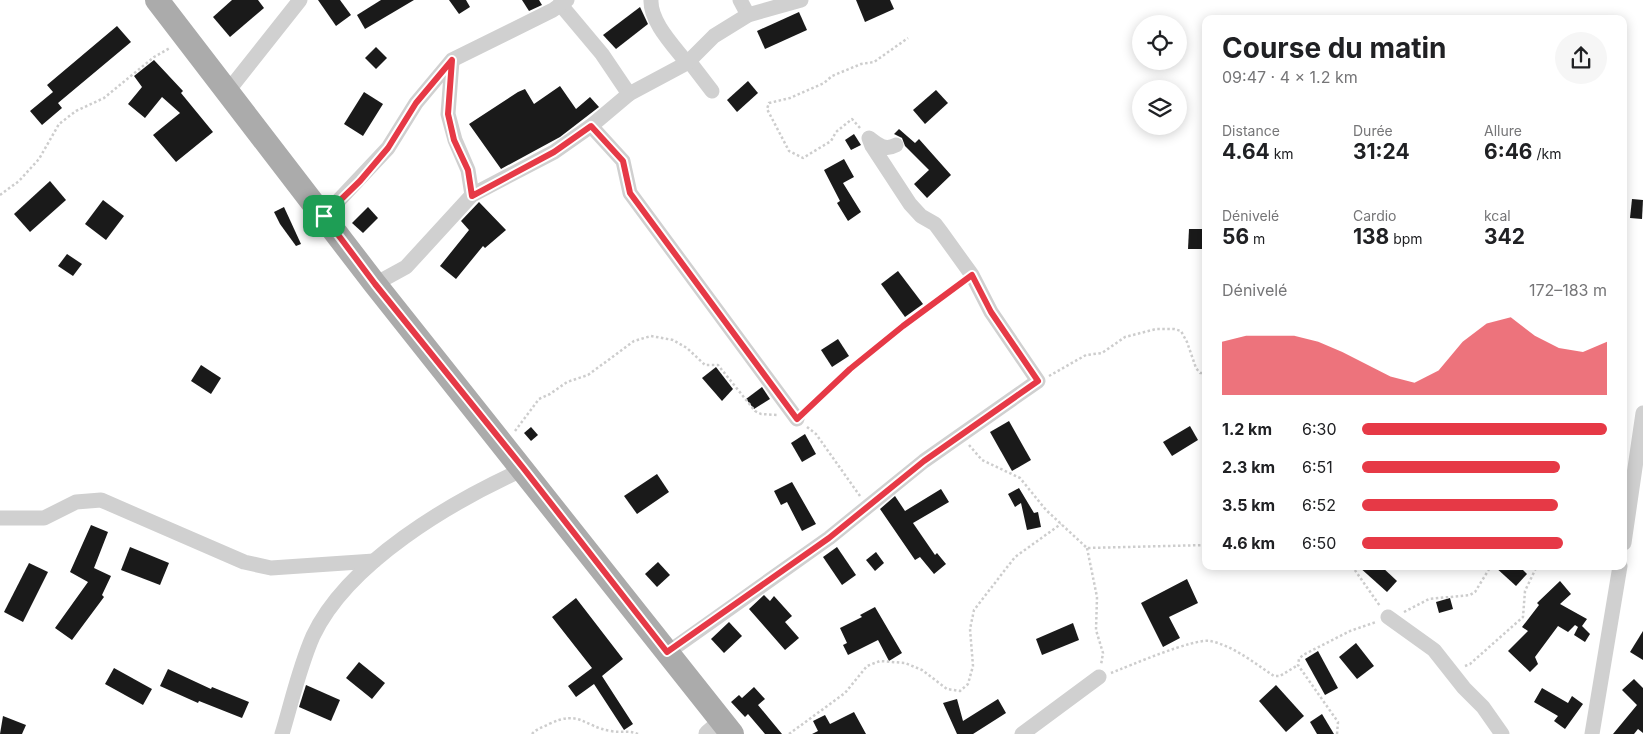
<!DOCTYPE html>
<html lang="fr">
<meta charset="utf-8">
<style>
body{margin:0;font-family:Inter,sans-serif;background:#f6f6f6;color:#202124;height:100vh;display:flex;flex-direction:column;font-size:19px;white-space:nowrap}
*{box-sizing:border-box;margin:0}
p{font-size:16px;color:#757577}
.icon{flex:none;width:28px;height:28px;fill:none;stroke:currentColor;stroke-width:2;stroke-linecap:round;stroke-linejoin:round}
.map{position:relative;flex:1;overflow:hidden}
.drawer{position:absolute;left:1202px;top:15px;width:425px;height:555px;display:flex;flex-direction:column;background:#fff;border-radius:10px;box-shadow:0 2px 12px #0003}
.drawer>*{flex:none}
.tools{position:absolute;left:1132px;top:15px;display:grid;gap:10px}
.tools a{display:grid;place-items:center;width:55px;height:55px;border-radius:50%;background:#fff;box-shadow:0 2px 12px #0003;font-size:25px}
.pin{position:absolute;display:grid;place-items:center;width:42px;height:42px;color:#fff;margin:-21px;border-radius:10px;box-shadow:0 2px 8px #0006}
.round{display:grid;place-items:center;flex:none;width:52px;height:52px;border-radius:26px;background:#f6f6f6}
.overview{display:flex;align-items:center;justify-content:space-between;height:85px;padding:0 20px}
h1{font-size:28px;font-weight:700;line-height:38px}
.figures{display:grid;grid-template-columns:repeat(3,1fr);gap:8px;height:85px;padding:5px 20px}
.figures div{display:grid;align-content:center}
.figures b{font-size:21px;font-weight:700}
.figures small{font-size:14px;font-weight:400}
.figures p{font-size:14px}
.chart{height:140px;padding:10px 20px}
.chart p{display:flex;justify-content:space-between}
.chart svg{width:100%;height:90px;margin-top:5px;fill:#e63946;opacity:.7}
ul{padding:0 20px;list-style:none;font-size:16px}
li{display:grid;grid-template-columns:80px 60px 1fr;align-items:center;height:38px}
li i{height:12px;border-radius:6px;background:#e63946}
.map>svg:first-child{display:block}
</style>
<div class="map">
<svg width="1643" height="734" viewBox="0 0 1643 734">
<rect width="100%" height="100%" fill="#fff"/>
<g fill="#1a1a1a">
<polygon points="232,0 258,0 264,8 230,37 213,17"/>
<polygon points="318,0 340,0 351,15 336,26"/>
<polygon points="381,0 414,0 365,29 357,15"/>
<polygon points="449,0 466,0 470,7 459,14"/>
<polygon points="522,0 539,0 542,5 529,11"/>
<polygon points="856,0 890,0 894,9 865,22"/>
<polygon points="640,7 648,24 616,49 603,35"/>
<polygon points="799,12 807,30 765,49 757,31"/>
<polygon points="117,26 131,42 58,103 62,108 42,125 30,111 53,92 47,85"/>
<polygon points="376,47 387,58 376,69 365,58"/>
<polygon points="154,60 183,91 181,93 213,132 176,162 153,135 180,113 162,97 145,118 128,104 142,87 134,76"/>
<polygon points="748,81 758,93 737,112 727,100"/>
<polygon points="560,86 576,109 590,97 599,107 560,137 501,169 469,124 518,92 525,89 534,104"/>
<polygon points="936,90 948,103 925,124 913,110"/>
<polygon points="364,92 383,104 363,136 344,124"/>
<polygon points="899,129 915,143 919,139 951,175 927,198 914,184 929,170 905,146 902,138 894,134"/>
<polygon points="854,134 861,145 851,150 845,140"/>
<polygon points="844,159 854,177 843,183 861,212 848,221 837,203 840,201 824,170"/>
<polygon points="50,181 66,200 30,232 14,214"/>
<polygon points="1632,199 1643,200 1642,219 1630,218"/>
<polygon points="103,200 124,216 106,240 85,224"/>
<polygon points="479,202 506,230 485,248 483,246 456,279 440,266 469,230 461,221"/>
<polygon points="284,207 301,244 296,246 280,224 274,212"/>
<polygon points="368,207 378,218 363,233 352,223"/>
<polygon points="1189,229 1206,229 1206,249 1188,249"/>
<polygon points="67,254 82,264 73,276 58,266"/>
<polygon points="898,271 923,304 905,317 881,284"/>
<polygon points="838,339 849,356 832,367 821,350"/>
<polygon points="201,365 221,378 211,394 191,381"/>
<polygon points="716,367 733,389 722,401 702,378"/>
<polygon points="762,387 770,399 754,409 746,399"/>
<polygon points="1009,421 1031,460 1012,471 990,432"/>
<polygon points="1190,426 1198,440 1172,456 1163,442"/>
<polygon points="531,427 538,435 531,441 524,433"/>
<polygon points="805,434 816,454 802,462 791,443"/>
<polygon points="657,474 669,492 637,514 624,496"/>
<polygon points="792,482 816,524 802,531 787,502 781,505 774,491"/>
<polygon points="1019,488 1034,513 1038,512 1041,527 1027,530 1021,503 1015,507 1008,494"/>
<polygon points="941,489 949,502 913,523 935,555 937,553 946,564 934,574 920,557 915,560 880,509 895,496 905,511"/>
<polygon points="91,525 108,532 94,568 111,576 102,595 104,597 72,640 55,628 88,582 70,572"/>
<polygon points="130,547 169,563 160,585 121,570"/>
<polygon points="837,547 856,575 842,585 823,557"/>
<polygon points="876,552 884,563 875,571 866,560"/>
<polygon points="658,562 670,575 657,587 645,574"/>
<polygon points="29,563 48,572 23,622 4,612"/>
<polygon points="1358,566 1381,566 1397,581 1387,592"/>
<polygon points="1494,566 1519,566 1527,574 1516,586"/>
<polygon points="1187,579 1198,603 1169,617 1180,638 1163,647 1141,603"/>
<polygon points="1560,581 1571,594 1560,604 1587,619 1582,626 1590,634 1585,642 1574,635 1578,627 1575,625 1568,632 1558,626 1535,657 1538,664 1530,672 1508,651 1528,631 1522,627 1539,605 1537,603"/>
<polygon points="764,595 770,601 774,596 792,616 785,622 799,638 785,650 749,609"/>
<polygon points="576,598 623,659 602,676 633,724 624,730 594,684 576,697 568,686 592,668 552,617"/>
<polygon points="1450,598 1453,609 1439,613 1436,602"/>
<polygon points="875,607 902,653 889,661 878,640 848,655 843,645 847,643 840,628 862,617 860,615"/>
<polygon points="729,622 742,636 724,653 711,639"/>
<polygon points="1073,623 1079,640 1042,655 1036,639"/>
<polygon points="1643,631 1643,660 1630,652"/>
<polygon points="1356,643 1374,666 1357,679 1339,657"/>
<polygon points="1318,651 1338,688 1325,695 1305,659"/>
<polygon points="359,662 385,683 372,699 346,678"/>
<polygon points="114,668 152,689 143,705 105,684"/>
<polygon points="168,669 211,689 212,687 249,702 242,718 199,701 198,703 160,686"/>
<polygon points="1634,679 1643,688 1643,733 1638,729 1634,734 1613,734 1637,705 1622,690"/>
<polygon points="306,685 340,700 331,721 299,707"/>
<polygon points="1276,685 1304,716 1286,732 1259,701"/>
<polygon points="754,687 765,699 758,705 782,734 765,734 748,714 745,717 731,702 739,695 742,698"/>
<polygon points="1542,688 1568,703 1572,696 1583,704 1565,729 1554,721 1558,716 1534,702"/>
<polygon points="957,699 963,721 998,699 1006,713 973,734 957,734 943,703"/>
<polygon points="854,712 866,734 812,734 818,731 813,721 825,715 830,724"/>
<polygon points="1322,714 1334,734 1317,734 1310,722"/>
<polygon points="3,716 26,725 22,734 0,734"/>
</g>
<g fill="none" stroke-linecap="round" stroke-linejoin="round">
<g stroke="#cdcdcd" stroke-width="2.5" stroke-dasharray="2.5 2.5" stroke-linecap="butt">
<polyline points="860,128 852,119 836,132 831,141 803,158 789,151 767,109 769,103 790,98 824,83 832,76 861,64 874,62 908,38"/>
<polyline points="0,195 19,181 39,159 59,124 76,111 104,98 154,57 170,48"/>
<polyline points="1049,376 1086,355 1102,353 1125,337 1156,329 1174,329 1181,331 1187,342 1196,368 1200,373 1206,373"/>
<path d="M808 411C855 363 907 321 962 282"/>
<polyline points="807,427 816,434 860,496"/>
<polyline points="515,431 539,399 550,394 567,382 588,375 634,341 651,336 673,340 687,348 705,365 718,365 755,411 761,414 777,415"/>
<polyline points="969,445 982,460 1020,478 1046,510 1087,548 1206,545"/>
<polyline points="1087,548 1097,597 1096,630 1103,653 1101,665"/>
<polyline points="1352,566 1380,606"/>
<polyline points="1404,612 1429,599 1470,595 1475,592 1491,566"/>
<polyline points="1465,666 1470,664 1523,617 1525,591 1537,566"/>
<path d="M1111 673C1129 666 1194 638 1210 641 1234 646 1254 663 1274 676H1280L1298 665"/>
<path d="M532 734C536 729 543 727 549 724 580 709 584 727 611 731 621 733 629 730 638 734"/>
<polyline points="789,734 845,693 867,666 880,661 905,663 922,670 947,689 960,691 968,684 973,666 970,629 974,610 1015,557 1061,524"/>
<polyline points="1337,734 1338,722 1298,665 1299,659 1303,655 1350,631 1376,622"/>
</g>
<g stroke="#d0d0d0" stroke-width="15">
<path d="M651 0C650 22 674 46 687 63"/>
<polyline points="740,0 748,15"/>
<polyline points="560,4 602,54 629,94"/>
<polyline points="452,61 448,114 455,140 468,170 472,195"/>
<polyline points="689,61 712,91"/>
<polyline points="228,91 300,0"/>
<polyline points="591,126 623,161 630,193 797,419"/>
<polyline points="324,216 388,148 416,103 452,60 553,10 567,0"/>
<polyline points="375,284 406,267 472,195 554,152 591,126 629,94 687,63 714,36 748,15 801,0"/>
<polyline points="0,518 44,518 76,502 101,500 244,562 271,568 374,561"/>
<polyline points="1624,543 1643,413"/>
<polyline points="1388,617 1434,650 1464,688 1483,707 1502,734"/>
<path d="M667 653 829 538 924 461 1038 381 991 312 972 275 941 232 935 224 921 216 910 204 872 146 869 138C878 145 885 151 896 145"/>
<path d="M282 734C292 701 299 668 313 636 348 562 451 502 524 469"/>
<polyline points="1022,734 1099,677"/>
<polyline points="1592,734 1620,566"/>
</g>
<polyline stroke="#d0d0d0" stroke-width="19" points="708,734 722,722"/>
<polyline stroke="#ababab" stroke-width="24" points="157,0 375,284 732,734"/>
</g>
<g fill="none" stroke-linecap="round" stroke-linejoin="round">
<g stroke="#fff" stroke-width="10">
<polygon id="route" points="452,60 448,114 454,140 468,170 472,196 554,152 591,126 623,161 630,193 797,419 850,369 903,326 972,275 991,312 1038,381 924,461 829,538 667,652 524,469 375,284 324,216 360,181 388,148 416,103"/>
</g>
<use href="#route" stroke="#e63946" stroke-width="6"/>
</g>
</svg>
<div class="tools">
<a><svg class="icon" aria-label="locate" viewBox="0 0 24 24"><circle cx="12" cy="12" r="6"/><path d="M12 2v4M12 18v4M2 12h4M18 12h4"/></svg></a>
<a><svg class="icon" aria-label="layers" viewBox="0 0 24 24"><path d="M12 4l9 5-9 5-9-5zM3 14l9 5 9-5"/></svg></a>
</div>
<div class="pin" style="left:324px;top:216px;background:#1e9e55"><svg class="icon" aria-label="arrive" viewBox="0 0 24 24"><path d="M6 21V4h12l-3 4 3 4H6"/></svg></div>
<section class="drawer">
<div class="overview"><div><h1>Course du matin</h1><p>09:47 · 4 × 1.2 km</p></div><a class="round"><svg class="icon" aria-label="share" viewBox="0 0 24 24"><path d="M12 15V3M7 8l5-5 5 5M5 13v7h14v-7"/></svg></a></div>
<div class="figures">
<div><p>Distance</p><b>4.64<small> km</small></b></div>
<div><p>Durée</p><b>31:24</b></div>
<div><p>Allure</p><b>6:46<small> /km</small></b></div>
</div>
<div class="figures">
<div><p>Dénivelé</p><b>56<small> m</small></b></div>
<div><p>Cardio</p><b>138<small> bpm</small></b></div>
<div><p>kcal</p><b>342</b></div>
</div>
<div class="chart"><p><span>Dénivelé</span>172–183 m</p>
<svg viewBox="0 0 160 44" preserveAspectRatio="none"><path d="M0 44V18L10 15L20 15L30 15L40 18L50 23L60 29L70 35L80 38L90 32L100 18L110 9L120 6L130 15L140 21L150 23L160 18V44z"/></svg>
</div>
<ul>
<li><b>1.2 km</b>6:30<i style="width:100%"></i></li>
<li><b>2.3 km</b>6:51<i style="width:81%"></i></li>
<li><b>3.5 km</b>6:52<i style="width:80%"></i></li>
<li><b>4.6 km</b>6:50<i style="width:82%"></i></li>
</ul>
</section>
</div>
